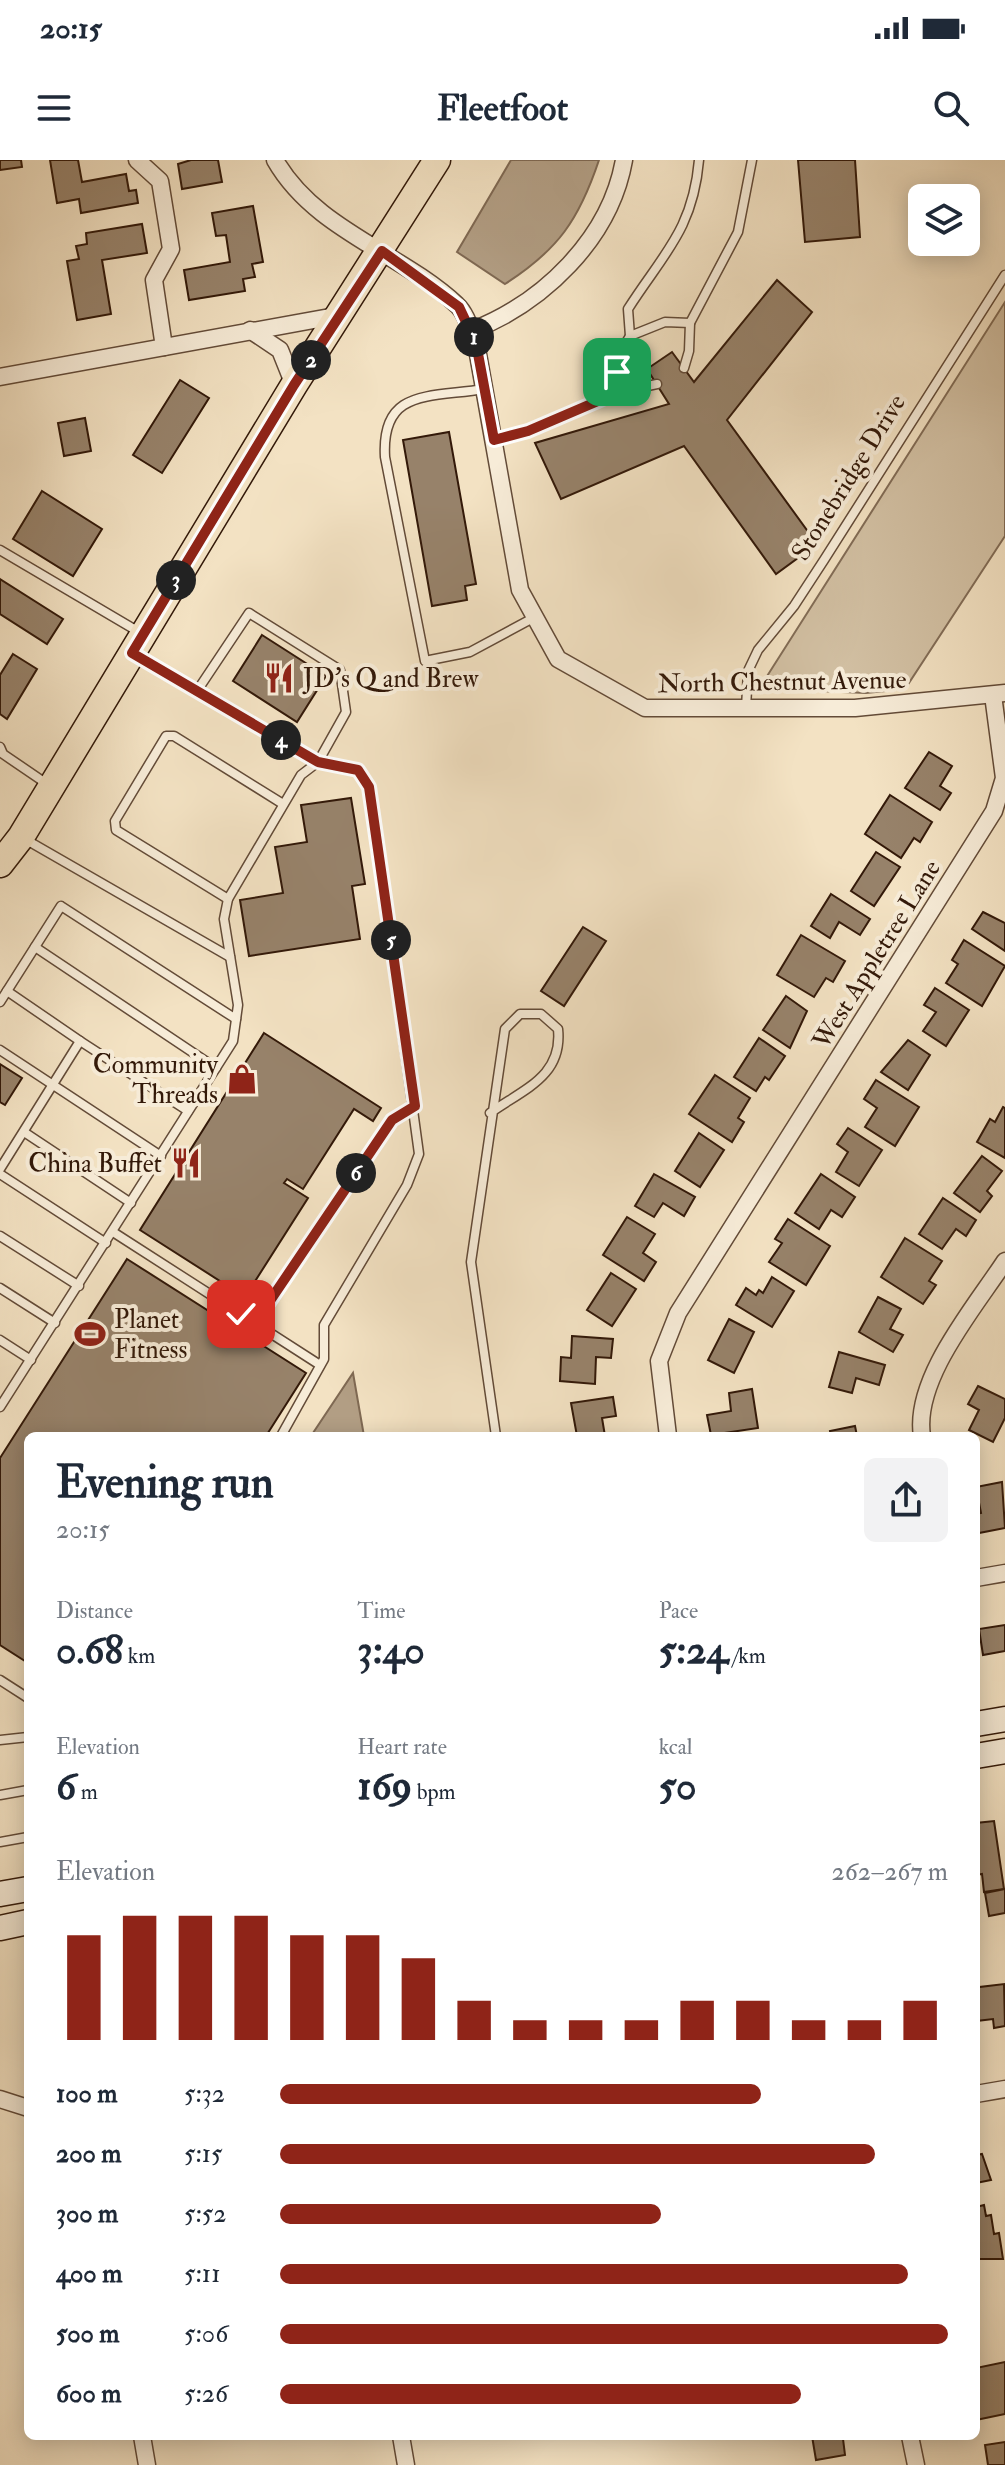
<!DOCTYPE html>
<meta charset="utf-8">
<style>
body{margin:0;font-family:"IM FELL Double Pica",serif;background:#f2f2f3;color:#1f2937;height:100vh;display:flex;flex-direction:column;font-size:30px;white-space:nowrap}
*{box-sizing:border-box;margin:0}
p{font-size:26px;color:#747a83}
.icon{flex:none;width:44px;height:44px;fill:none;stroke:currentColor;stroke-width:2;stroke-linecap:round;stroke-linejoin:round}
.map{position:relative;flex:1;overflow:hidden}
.drawer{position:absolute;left:24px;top:1272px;width:956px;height:1008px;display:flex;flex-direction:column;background:#fff;border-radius:12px;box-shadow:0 4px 20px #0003}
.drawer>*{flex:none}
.fabs{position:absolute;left:908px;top:24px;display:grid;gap:16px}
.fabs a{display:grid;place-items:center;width:72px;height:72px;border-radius:12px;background:#fff;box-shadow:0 4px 20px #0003;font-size:40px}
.pin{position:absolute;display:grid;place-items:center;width:68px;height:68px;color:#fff;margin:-34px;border-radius:16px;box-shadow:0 4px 12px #0006}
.km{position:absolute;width:40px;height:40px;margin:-20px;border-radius:50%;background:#222;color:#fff;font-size:22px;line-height:40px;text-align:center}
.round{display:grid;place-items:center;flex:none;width:84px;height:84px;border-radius:12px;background:#f2f2f3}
.overview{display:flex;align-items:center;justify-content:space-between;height:136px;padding:0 32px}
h1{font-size:44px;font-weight:700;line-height:60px}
.figures{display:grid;grid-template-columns:repeat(3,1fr);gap:12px;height:136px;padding:8px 32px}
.figures div{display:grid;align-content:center}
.figures b{font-size:40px;font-weight:700}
.figures small{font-size:22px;font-weight:400}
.figures p{font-size:22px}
.chart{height:224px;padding:16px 32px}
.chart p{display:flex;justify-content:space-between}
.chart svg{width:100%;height:144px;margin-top:8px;stroke:#8f2418;stroke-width:6}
ul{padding:0 32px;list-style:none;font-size:26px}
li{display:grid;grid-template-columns:128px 96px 1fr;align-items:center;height:60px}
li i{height:20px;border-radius:10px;background:#8f2418}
.status{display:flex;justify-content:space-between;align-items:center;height:56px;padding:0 40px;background:#fff;direction:ltr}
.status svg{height:22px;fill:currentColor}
header{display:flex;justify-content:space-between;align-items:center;height:104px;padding:0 32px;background:#fff;font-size:36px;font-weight:700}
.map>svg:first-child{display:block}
</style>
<div class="status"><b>20:15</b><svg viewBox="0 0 49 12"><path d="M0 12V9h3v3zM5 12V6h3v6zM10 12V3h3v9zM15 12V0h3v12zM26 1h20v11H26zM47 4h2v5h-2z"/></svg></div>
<header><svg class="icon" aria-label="menu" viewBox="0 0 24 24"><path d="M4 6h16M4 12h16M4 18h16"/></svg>Fleetfoot<svg class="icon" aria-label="search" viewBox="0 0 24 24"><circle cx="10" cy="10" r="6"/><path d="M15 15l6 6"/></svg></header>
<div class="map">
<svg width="1005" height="2305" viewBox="0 0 1005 2305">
<rect width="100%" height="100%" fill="#f3e2c3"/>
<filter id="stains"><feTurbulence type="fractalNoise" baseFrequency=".0025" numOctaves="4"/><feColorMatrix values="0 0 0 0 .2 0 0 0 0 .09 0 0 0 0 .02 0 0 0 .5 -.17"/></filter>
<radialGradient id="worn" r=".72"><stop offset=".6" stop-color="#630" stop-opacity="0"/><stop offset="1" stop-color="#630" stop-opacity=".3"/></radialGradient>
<polygon fill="#d2c0a3" stroke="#826c56" stroke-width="2" points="1005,142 1005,376 905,529 866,533 770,529 762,524"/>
<g fill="#b29e84" stroke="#7f6953" stroke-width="2">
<path d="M511 0H599C579 60 558 90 505 124L457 92Z"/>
<polygon points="353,1213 364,1276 311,1276"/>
</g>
<g fill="#97826a" stroke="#331909" stroke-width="2">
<polygon points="0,0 21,0 22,7 0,10"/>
<polygon points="50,0 78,0 82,22 126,14 129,31 136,30 138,43 81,53 79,39 57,43"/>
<polygon points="191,0 218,0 222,22 182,29 178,4"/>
<polygon points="798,0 855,0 860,77 805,82"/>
<polygon points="253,46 263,102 252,104 255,117 243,119 245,131 189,140 184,110 230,102 226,75 216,76 212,53"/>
<polygon points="142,64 147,93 102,100 111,154 77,160 67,101 79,99 76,86 87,84 86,73"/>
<polygon points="777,120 812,152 727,260 817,384 776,414 684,286 561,339 535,283 669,244 647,209 672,192 694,222"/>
<polygon points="180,220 209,238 162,313 133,295"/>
<polygon points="85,258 91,291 64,296 58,263"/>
<polygon points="449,272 476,424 465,426 467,440 432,446 403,280"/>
<polygon points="42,331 102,369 73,416 13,379"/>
<polygon points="0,419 63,459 47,484 0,454"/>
<polygon points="262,475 326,516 297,562 233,521"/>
<polygon points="13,494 37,509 7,559 0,554 0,515"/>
<polygon points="929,592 952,606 940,626 951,633 940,650 905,628"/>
<polygon points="890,635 932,662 920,682 914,678 901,698 865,674"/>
<polygon points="351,638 365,724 352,726 360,779 249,796 240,740 283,733 275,687 307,682 301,645"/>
<polygon points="876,692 900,707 874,746 851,731"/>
<polygon points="831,734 870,759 860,775 839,762 830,778 811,766"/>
<polygon points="983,752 1005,763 1005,791 972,769"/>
<polygon points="583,767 606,781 564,846 541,831"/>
<polygon points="801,775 845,801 833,822 826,818 814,837 777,815"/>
<polygon points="964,780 1005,806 982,846 946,823 958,804 952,800"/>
<polygon points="935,828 969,850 946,886 923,871 936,852 924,845"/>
<polygon points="786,836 807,851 790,888 763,870"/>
<polygon points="264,873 381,948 373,961 354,949 303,1029 287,1019 284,1023 308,1038 245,1137 140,1070"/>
<polygon points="759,878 785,896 769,920 765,917 756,931 734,917"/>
<polygon points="908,880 930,895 908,930 881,912"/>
<polygon points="0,904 22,918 5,945 0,942"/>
<polygon points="715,915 750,938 738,958 744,962 732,982 689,954"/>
<polygon points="876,920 919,947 895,986 865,967 877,948 864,939"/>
<polygon points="1003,947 1005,948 1005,998 977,982 990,959 995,962"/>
<polygon points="848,968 882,990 859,1026 836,1012 848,992 837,984"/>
<polygon points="699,973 724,990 700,1027 675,1011"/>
<polygon points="982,996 1002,1011 987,1031 992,1036 980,1052 954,1033"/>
<polygon points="654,1014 695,1037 684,1056 663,1043 654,1057 635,1046"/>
<polygon points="821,1014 855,1037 842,1057 831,1050 819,1069 795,1053"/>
<polygon points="943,1038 976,1060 966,1076 956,1069 942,1089 919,1074"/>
<polygon points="627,1057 655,1074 643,1093 656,1102 644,1121 603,1095"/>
<polygon points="788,1059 830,1086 806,1125 769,1102 782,1083 775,1079"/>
<polygon points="905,1078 942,1101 929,1121 936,1125 923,1144 881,1117"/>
<polygon points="127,1099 306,1213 266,1276 28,1276 28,1503 0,1485 0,1298"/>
<polygon points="611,1113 636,1129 612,1166 587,1150"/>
<polygon points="772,1117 794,1131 772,1167 736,1145 746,1128 756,1135 759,1130 763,1133"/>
<polygon points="878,1137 901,1149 890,1169 903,1175 893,1192 859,1172"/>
<polygon points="729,1159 754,1172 734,1213 708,1200"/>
<polygon points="572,1176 613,1179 611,1198 596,1197 595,1224 560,1221 561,1197 571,1198"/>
<polygon points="839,1192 885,1205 879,1225 856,1218 852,1233 829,1227"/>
<polygon points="978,1226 1005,1239 1005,1258 993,1282 969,1270 979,1250 968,1244"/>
<polygon points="752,1229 758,1268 711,1275 707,1255 731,1251 729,1233"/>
<polygon points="613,1237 616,1256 602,1258 605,1276 577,1276 571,1243"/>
<polygon points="855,1266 857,1276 831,1276 830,1271"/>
<polygon points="1002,1322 1005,1368 979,1373 976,1354 981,1353 976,1327"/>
<polygon points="1005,1465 1005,1491 983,1495 979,1469"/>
<polygon points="994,1661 1004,1729 984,1732 982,1714 976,1715 976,1663"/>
<polygon points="1005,1729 1005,1753 989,1756 985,1733"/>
<polygon points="979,1824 979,1827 1004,1824 1005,1866 994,1868 993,1859 976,1861"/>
<polygon points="982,1994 991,2020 976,2023 976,1995"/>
<polygon points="984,2045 986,2056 991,2055 994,2074 999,2073 1003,2099 976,2099 976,2047"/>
<polygon points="1005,2202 1005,2254 976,2260 976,2208"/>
<polygon points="812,2276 843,2279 845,2295 816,2300"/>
<polygon points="1005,2282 1005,2305 988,2305 985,2285"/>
</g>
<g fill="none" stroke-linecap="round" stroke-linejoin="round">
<g stroke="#634b38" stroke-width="11">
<g id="lane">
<polyline points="630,176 665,162 690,163 738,72 752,0"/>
<polyline points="684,208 689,191 690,163"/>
<path d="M484 229C430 238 381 228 385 297L425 501 470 492 535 457"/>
<polyline points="619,232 657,224"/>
<path d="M494 280 528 271 619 232V194L630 176 628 149C663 94 693 70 699 0"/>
<polyline points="0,390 139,472"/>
<polyline points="136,495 318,602 358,610 369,627 419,994 407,1025 324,1165 324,1199 281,1276"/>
<polyline points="746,548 748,511 758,490 794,446 824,400 1005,115"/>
<polyline points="0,587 3,594 47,624"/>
<polyline points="23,678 230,797"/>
<polyline points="228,739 116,670 115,661 166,576 174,576 283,644"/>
<polyline points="35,787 216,908"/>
<polyline points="7,831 80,881"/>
<polyline points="0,842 61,746 236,859"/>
<polyline points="0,890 161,996"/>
<path d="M490 953C524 929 563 916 558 869L541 854H520L505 869 471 1102 496 1276"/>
<polyline points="24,972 131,1043"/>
<polyline points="0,1009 80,881 188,951"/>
<polyline points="0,1014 106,1083"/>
<polyline points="113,1072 320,1205"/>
<polyline points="0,1076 79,1126"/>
<polyline points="0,1128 55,1163"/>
<polyline points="255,1163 392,960 415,946"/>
<polyline points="0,1180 31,1200"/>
<polyline points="0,1247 233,881 238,845 224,759 228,739 301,615 318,602 346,552 340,510 249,453 197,531"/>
<polyline points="0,1520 28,1538"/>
<polyline points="0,1580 28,1577"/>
<polyline points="0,1635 28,1630"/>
<polyline points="0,1682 28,1677"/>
</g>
</g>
<g stroke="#634b38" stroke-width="19">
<g id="street">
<polyline points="137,0 160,21 171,89 154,120 164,187"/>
<path d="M275 0C315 70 400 92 457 145 466 153 471 171 476 183L520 430 558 499 645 548H855L1005 533"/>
<polyline points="250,170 280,190 294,225"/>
<path d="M471 171C543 143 610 79 624 0"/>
<polyline points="0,217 341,155"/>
<polyline points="668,1276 659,1201 678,1153 994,651 1004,618 993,535"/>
<path d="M922 1276C913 1219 975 1147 1005 1101"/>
<polyline points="976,1418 1005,1413"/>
<polyline points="976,1934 1005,1929"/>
<polyline points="0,1939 28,1948"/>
<polyline points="142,2276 147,2305"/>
<polyline points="401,2276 406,2305"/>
<polyline points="910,2276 916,2305"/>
</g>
</g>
<g stroke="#331909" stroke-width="27">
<g id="secondary">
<polyline points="976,1564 1005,1559"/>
<polyline points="976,1596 1005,1591"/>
<polyline points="0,1734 28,1729"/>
<polyline points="0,1768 28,1762"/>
</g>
</g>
<g stroke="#331909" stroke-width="29">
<polyline id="primary" points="0,704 21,677 294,225 437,0"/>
</g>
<use href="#lane" stroke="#f7ecd8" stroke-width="8"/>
<use href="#street" stroke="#f7ecd8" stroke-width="16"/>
<use href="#secondary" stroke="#f7ecd8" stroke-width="24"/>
<use href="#primary" stroke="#f3e2c3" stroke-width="26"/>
</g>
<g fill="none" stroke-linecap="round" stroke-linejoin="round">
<g stroke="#fff" stroke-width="16">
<polyline id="route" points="241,1154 255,1163 392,960 415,946 369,627 358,610 318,602 132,493 294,225 382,91 459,147 476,183 494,280 528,271 619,232 617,212"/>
</g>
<use href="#route" stroke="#8f2418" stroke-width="10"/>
</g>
<defs>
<g id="restaurant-bare" transform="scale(2.4)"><path d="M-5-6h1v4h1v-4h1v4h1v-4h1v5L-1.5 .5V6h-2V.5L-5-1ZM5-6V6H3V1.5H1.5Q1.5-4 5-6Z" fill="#8f2418" stroke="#f7ecd8" stroke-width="2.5" paint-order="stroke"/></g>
<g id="shop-bare" transform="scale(2.4)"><path d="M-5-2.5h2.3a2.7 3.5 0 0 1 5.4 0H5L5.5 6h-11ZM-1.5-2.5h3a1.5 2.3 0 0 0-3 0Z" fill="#8f2418" stroke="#f7ecd8" stroke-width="2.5" paint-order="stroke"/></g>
<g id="stadium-bare" transform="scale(2.4)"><path d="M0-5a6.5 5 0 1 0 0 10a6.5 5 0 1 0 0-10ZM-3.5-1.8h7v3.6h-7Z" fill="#8f2418" stroke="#f7ecd8" stroke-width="2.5" paint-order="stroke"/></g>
</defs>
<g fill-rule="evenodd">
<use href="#restaurant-bare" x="279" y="518"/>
<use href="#shop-bare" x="242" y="919"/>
<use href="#restaurant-bare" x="186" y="1003"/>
<use href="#stadium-bare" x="90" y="1174"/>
</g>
<g text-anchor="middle" stroke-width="8" stroke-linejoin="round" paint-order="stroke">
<g font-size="26" fill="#331909" stroke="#f7ecd8">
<text transform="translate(848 317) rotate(-58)" y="9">Stonebridge Drive</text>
<text transform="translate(782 521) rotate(-1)" y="9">North Chestnut Avenue</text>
<text transform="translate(876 794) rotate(-58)" y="9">West Appletree Lane</text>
</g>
<g font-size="26" fill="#331909" stroke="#f7ecd8" text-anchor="start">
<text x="303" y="527">JD's Q and Brew</text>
<text x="218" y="913" text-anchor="end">Community<tspan x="218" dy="30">Threads</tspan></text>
<text x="162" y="1012" text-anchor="end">China Buffet</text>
<text x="114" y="1168">Planet<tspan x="114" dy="30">Fitness</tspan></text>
</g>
</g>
<rect width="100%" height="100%" filter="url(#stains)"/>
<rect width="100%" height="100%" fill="url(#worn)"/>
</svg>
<div class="fabs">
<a><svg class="icon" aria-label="layers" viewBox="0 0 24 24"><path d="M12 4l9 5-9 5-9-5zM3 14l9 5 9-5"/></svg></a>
</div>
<div class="pin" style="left:617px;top:212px;background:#1e9e55"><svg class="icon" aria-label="arrive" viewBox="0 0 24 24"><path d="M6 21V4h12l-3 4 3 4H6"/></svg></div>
<div class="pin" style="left:241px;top:1154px;background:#d93025"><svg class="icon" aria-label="check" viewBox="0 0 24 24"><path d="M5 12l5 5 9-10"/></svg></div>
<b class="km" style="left:474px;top:177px">1</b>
<b class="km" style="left:311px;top:200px">2</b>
<b class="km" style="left:176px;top:420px">3</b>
<b class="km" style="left:281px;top:580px">4</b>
<b class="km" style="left:391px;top:780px">5</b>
<b class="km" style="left:356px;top:1013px">6</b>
<section class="drawer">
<div class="overview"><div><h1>Evening run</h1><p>20:15</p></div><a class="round"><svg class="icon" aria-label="share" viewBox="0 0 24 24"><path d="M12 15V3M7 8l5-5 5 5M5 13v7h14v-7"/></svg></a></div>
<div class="figures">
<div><p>Distance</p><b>0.68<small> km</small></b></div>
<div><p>Time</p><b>3:40</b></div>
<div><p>Pace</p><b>5:24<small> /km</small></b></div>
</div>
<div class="figures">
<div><p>Elevation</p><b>6<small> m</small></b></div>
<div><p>Heart rate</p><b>169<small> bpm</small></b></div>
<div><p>kcal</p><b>50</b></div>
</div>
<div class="chart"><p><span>Elevation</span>262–267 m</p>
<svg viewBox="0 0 160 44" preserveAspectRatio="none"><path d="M5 44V12M15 44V6M25 44V6M35 44V6M45 44V12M55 44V12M65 44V19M75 44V32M85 44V38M95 44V38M105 44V38M115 44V32M125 44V32M135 44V38M145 44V38M155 44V32"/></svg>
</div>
<ul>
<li><b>100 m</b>5:32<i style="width:72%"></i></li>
<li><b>200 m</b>5:15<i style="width:89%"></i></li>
<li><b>300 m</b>5:52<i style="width:57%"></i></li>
<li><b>400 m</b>5:11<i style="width:94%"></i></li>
<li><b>500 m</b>5:06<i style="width:100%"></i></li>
<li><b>600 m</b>5:26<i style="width:78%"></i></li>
</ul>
</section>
</div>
